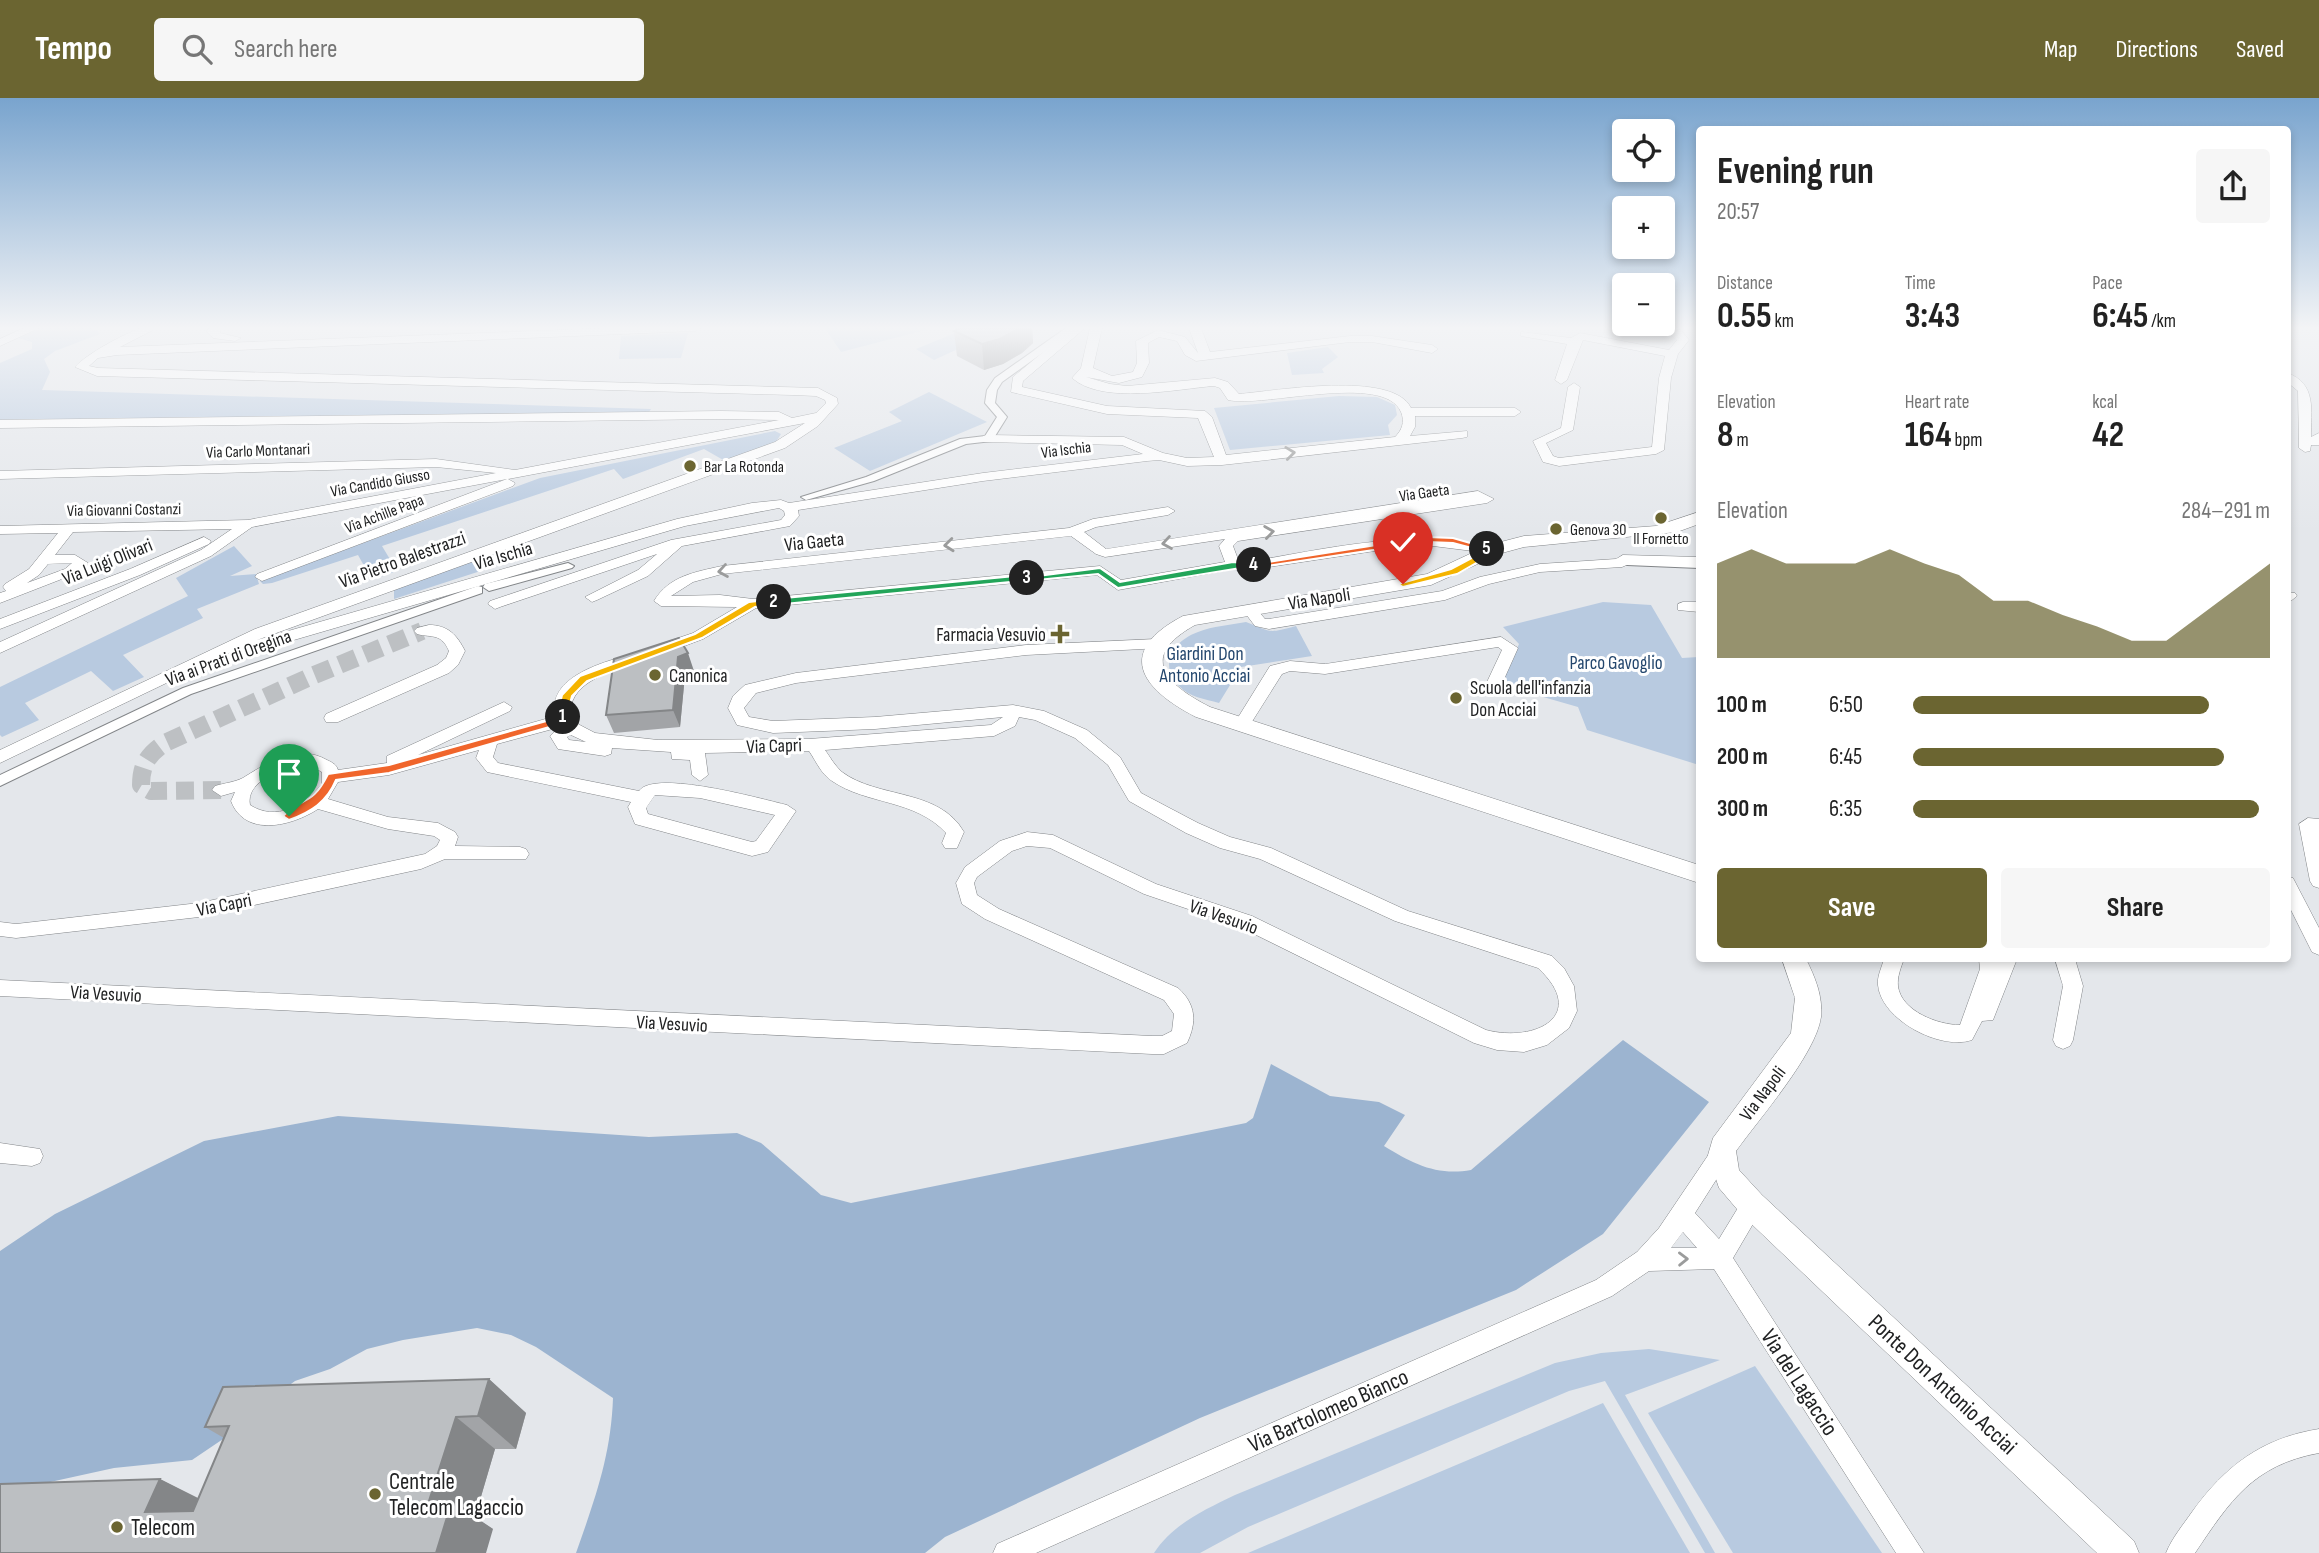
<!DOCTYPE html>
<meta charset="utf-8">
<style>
body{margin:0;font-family:"Sofia Sans Condensed",sans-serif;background:#f6f6f6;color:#222;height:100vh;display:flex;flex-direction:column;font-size:26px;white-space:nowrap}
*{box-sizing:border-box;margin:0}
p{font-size:23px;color:#767676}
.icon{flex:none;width:38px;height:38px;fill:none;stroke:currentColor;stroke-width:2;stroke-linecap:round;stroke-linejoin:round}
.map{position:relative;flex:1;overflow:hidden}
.panel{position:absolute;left:1696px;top:28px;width:595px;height:836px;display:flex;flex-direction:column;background:#fff;border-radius:7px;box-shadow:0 4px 10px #0003}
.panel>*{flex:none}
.controls{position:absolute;left:1612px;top:21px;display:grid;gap:14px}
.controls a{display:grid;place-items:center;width:63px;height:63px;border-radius:7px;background:#fff;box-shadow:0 4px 10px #0003;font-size:35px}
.pin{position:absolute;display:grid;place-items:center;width:60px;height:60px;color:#fff;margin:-72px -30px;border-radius:50% 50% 50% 0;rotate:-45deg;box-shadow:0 0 7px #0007}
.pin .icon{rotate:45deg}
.km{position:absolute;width:35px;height:35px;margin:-18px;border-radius:50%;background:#222;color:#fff;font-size:19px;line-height:35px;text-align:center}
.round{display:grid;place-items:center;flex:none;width:74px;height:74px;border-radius:7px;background:#f6f6f6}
.head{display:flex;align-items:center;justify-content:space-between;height:119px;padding:0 21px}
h1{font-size:38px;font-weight:700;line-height:52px}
.stats{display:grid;grid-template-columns:repeat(3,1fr);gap:10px;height:119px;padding:7px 21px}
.stats div{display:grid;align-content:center}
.stats b{font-size:35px;font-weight:700}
.stats small{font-size:19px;font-weight:400}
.stats p{font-size:19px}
.chart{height:196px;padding:14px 21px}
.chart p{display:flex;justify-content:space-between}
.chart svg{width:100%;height:126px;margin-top:7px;fill:#6b6531;opacity:.7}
.action{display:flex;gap:14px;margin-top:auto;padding:14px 21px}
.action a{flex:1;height:80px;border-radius:7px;background:#6b6531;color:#fff;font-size:28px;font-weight:700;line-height:80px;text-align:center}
.action a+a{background:#f6f6f6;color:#222}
ul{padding:0 21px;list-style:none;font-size:23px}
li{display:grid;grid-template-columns:112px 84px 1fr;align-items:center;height:52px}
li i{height:18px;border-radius:9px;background:#6b6531}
header{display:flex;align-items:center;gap:42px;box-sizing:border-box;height:98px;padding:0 35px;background:#6b6531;color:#fff}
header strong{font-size:33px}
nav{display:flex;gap:38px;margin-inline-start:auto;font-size:24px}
.search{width:490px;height:63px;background:#f6f6f6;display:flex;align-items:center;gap:18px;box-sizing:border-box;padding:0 24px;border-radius:7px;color:#767676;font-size:26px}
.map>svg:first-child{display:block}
</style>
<header>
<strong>Tempo</strong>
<div class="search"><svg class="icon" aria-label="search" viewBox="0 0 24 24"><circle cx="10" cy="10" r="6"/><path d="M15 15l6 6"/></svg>Search here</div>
<nav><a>Map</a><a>Directions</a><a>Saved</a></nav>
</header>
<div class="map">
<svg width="2319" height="1455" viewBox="0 0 2319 1455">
<rect width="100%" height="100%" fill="#e4e7eb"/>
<g fill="#b8cae0">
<polygon points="41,230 94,230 100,236 55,253 44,261 50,274 42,292 651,311 649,314 0,322 0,265 32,251 32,244 18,240"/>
<polygon points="825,230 933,230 841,254"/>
<polygon points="688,235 681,260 619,261 621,238"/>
<polygon points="955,235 973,244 934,262 916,251"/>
<polygon points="1328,249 1338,259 1322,271 1324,275 1292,277 1287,255"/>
<polygon points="929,294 987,324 870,373 834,350 902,323 889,314"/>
<polygon points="1339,298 1377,299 1395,307 1397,317 1388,327 1390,337 1230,352 1214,310"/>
<polygon points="775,333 781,336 776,344 725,363 704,351 623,381 614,371 382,448 397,473 372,482 358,457 272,485 263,486 260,483 540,380"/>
<polygon points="526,444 533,456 394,501 394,492"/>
<polygon points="234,448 252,468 230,478 256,476 259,486 197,511 203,520 123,557 144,579 113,593 91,573 25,605 39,622 2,639 0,637 0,589 188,498 176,480"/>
<polygon points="1603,504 1651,507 1682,560 1699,559 1699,667 1587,632 1578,609 1501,587 1519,546 1503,529"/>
<path d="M1246 524C1272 534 1266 536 1296 528L1312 558 1241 569 1219 605C1205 601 1189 599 1179 588 1158 567 1173 543 1198 534 1213 528 1230 527 1246 524Z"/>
<path d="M1649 1251 1720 1262 1625 1297 1715 1455H1705L1605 1283 1569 1293 1248 1429 1200 1455H1154C1173 1426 1204 1412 1235 1397L1555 1265 1601 1255Z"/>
<polygon points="1755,1268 1882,1455 1733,1455 1648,1315"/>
<polygon points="1603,1305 1690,1455 1248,1455"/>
</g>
<path fill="#9cb4d0" d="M1623 942 1709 1004 1603 1136 1516 1192 1200 1320 945 1439 925 1455H576C595 1401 611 1358 613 1300L536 1249 511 1237 477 1230 403 1242 367 1251 330 1271 295 1283 261 1308 229 1337 192 1362 114 1370 0 1395V1153L55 1116 204 1043 338 1018 649 1039 737 1035 761 1045 821 1097 851 1105 1246 1025 1253 1020 1271 966 1330 998 1379 1004 1405 1017 1384 1048C1413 1066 1437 1078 1471 1072Z"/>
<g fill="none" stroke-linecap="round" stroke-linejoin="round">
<path stroke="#bdc0c3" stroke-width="18" stroke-dasharray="18 9" stroke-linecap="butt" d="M221 692 151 693 141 687C141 667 148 656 165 645L312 578 422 533"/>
<g stroke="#828588" stroke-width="2">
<g id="pedestrian">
<polygon points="1066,230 1077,230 1002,284 997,292 995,305 1007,319 992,343 966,346 874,383 806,402 801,399 866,379 960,341 985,338 997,319 985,305 987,292 995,280"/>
<polygon points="1631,462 1699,464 1699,470 1627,467 1627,463"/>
<polygon points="568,465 574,468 572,470 489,493 483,489 485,486"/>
<polygon points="478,488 482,489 482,495 191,596 0,688 0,677 183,590"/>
</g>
</g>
<g stroke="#828588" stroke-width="1">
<g id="minor">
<polygon points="24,230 39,230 0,248 0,241"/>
<path d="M141 230H157L120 249 611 230H701L695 233 117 257 98 260 89 268 98 270 818 290 837 300 838 306 818 328 785 350 257 542 677 421 752 405 781 402 789 405 983 375 1143 356 1122 347 983 344V338L988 337 1124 339 1163 355 1187 360 1214 359 1198 320 1107 316 1011 294 1013 279 1072 230H1085L1023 283 1022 289 1107 308 1205 313 1212 319 1226 357 1395 339C1402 332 1405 324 1401 314 1384 274 1263 310 1228 302L1220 290 1214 288C1176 291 1103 307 1072 280L1081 270 1090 230H1102L1093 270 1112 278 1133 274 1137 265 1136 243 1158 232 1185 239 1198 255 1189 230H1201L1210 254 1350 238H1372L1432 247 1438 251 1432 255 1372 244H1350L1196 263 1185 257 1177 243 1159 239 1148 245 1149 265 1142 279 1119 285 1086 279 1110 286 1127 288 1215 280 1228 284 1239 296C1275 293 1393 272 1411 310H1515L1521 314 1515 318H1415V329L1410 338 1467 333V339L1462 340 1222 367 1187 368 1159 362 1147 363 983 383 798 412 799 418 790 428 682 448 648 478 597 502 592 504 585 499 638 472 657 456 500 509 495 511 488 506 490 503 671 442 781 422 785 417 784 413 779 410 685 428 287 544 241 555 235 552 0 665V652L255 531 775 344 805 325 508 381 515 385 513 388 262 483 255 479 257 476 507 381 252 429 211 458 0 555V544L201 452 232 431 73 434 55 457H75L88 465 85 472 0 505V495L6 493 3 489 5 486 29 471 58 435 0 436V428L248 422 496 375 436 369 0 381V373L436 361 515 372 779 322 721 321 0 330V322L721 313 779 314 792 320 816 315 826 305 825 302 816 298 793 297 97 278 75 269C88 255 122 237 141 230ZM72 465 65 471 27 485 39 477 48 466Z"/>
<polygon points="209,230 221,230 220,235 241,240 235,243 213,240 207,234"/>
<polygon points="1661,230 1681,232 1689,242 1678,256 1671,280 1664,352 1656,356 1559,368 1543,364 1533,343 1561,330 1568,289 1574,285 1580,289 1573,332 1546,345 1553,358 1559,360 1652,349 1659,280 1665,258 1583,242 1567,282 1561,286 1555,282 1567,246 1521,238 1521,234 1571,240 1580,235 1669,252 1677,242"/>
<path d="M2287 275C2317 285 2311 313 2311 339L2319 335V347H2311L2310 353 2305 354 2299 350 2298 293 2287 284Z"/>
<path d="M1478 393 1494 401 1487 405 1238 443 1233 448 1239 464 1242 465C1327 451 1411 429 1497 450V456L1433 448 1401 449 1242 473 1233 471 1118 492 1097 477 756 510 703 541 660 557 652 552 655 548 693 535 737 509 661 508 654 503C669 478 695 474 722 468L1069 430 1093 421 1168 409 1175 413 1168 417 1096 429 1084 434 1106 451ZM1071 438 1096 456 1105 459 1225 441 1219 448 1225 464 1121 482 1100 468 753 501 720 497 671 498 693 484 722 476Z"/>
<polygon points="204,439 211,443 209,446 140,477 0,531 0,521 130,471"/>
<polygon points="1623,457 1699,459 1699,467 1629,466 1622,469 1540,474 1489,486 1445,502 1269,531 1255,528 1242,511 1244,508 1254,508 1265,521 1269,521 1442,493 1480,479 1540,466 1616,461"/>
<polygon points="2287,494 2295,495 2297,498 2287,506"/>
<polygon points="1683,504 1699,504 1699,514 1678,512 1678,506"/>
<path d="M429 527C448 527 457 537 465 553L458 567 449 575 338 624H326L324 620 326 616 437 567 446 560 449 553C441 535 433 540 417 536L414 533 417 530Z"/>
<polygon points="1501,539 1518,550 1501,588 1495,589 1487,584 1502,552 1498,549 1325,576 1290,573 1282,576 1248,630 1236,630 1234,626 1270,568 1290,563 1325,566"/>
<path d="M1157 541 1162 542 1165 546 1162 550 1026 557 796 585 756 595 744 610 749 619 773 623 875 619 1013 607 1044 613 1087 632 1120 659 1141 695 1198 725 1230 739 1271 750 1408 813 1552 858 1564 870 1574 888 1577 913 1569 930 1547 947 1524 954 1497 952 1474 945 1238 828 1144 796 1050 750 1027 748 1012 753 977 779 974 785 977 797 999 811 1178 890C1196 906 1197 924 1187 945L1164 956H1152L0 898V882L1152 938H1162L1172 933 1174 916 1164 902 985 821 962 806 956 785 965 769 1000 743 1027 734 1053 737 1156 786 1252 818 1486 932C1536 945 1589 917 1538 870L1395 823 1260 761 1220 750 1186 735 1129 703 1108 667 1075 640 1035 622 1019 619 1015 628 994 638 825 652C830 659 835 668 842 674 878 701 939 690 964 734L957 750H945L942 745 946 735C915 701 867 707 832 683 821 676 816 663 809 653L705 655 708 677 700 683 692 677 690 662 672 661 671 654 612 650 611 656 605 658 558 651 550 638 560 629 497 646 493 659 498 665 639 693C654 671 762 701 787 707L796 713 768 754 752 758 635 726 628 709 631 704 487 674 476 660 479 652 389 677 338 684 328 701 388 719 438 725 455 734 458 739 455 748 520 749 526 751 529 756 526 761H445L421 771 199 819 16 840 0 838V824L16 826 199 805 425 756 437 748 440 742 434 738 388 731 318 711C292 728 245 740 231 703L235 694 221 698 212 692 215 688C224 685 238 684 246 678 270 663 299 646 327 662 333 665 336 666 338 672L387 665V658L504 604 512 609 510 613 418 657 556 618C545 579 606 563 633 556L641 561 638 565C613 573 572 582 570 614L576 625 595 635 658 642 809 641 991 627 1003 619 875 631 773 635 737 627 728 610 733 598 745 587 796 575 1026 547ZM571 637 586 644 569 642 567 639ZM301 667 311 668 322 674V686C305 708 276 724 250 707 245 683 283 670 301 667ZM655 697 700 700 775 717 756 743 752 744 648 716 646 710Z"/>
<polygon points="2308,720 2319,721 2319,790 2313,788 2310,783 2299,726"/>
<polygon points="2287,778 2293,780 2319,830 2319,857 2312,854 2287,804"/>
<path d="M1884 861H1904C1901 869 1897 879 1898 888 1901 913 1938 927 1960 927L1980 871 1979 861H2017L1993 922 1982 923 1972 942C1941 953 1881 922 1878 887 1877 878 1882 869 1884 861Z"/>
<polygon points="2055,861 2075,861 2083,888 2073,942 2070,948 2063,951 2056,948 2053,942 2063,888"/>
<polygon points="0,1045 40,1051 43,1058 40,1065 32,1068 0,1065"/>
<path d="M1719 1050 1727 1053 1730 1060 1695 1115 1719 1141 1744 1100 1752 1097 1760 1100 1763 1107 1760 1114 1733 1160 1924 1455H1896L1714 1171 1649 1173 1612 1198 1036 1455H993L997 1446 1596 1182 1637 1154 1659 1130 1711 1053ZM1683 1134 1697 1150H1671Z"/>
<path d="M2319 1331V1355C2253 1367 2230 1403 2195 1455H2166C2172 1440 2183 1427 2192 1414 2225 1368 2262 1340 2319 1331Z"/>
</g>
</g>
<g stroke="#828588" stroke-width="1">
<g id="tertiary">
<path d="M1699 414V426L1677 434 1524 449 1502 455 1431 487 1195 527C1138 559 1165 586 1210 609L1699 767V785L1196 619C1139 590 1116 553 1183 518L1427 476 1489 447 1524 438 1656 428Z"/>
<path d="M1782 861H1806C1815 879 1823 898 1821 919 1816 956 1759 1021 1736 1053L1739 1072 1762 1097 2134 1443 2139 1455H2097L1742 1117 1719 1090 1708 1057 1713 1040 1791 935 1795 900Z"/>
</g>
</g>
<use href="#pedestrian" fill="#fff" fill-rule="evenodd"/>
<use href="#minor" fill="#fff" fill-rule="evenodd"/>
<use href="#tertiary" fill="#fff" fill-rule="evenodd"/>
</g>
<g fill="#a2a4a7">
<polygon points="960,230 1032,230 1033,245 1022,255 1003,266 984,272 957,258 954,233"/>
<polygon points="614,561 694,573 685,577 680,629 614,635 606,617"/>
<polygon points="489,1281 526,1315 516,1351 495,1351 475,1419 493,1431 0,1455 160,1381 198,1401 224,1340 205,1329"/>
</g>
<g fill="#848688">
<polygon points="1020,230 1032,230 1033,245 1022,255 1003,266 984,272 982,246"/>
<polygon points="688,555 694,573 685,577 680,629 673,612 678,559"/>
<polygon points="489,1281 526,1315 516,1351 478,1318"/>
<polygon points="456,1319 495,1351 475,1419 493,1431 486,1455 436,1455 429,1403"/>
<polygon points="160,1381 218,1410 204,1442 145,1414"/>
</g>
<g fill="#bcbfc2" stroke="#848688" stroke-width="2">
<polygon points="960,230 1020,230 1000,241 982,246 954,233"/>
<polygon points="679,540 688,555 678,559 673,612 606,617 614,561"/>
<polygon points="489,1281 478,1318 456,1319 429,1403 452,1403 436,1455 0,1455 0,1386 160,1381 145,1414 193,1413 229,1328 205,1329 223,1289"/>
</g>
<defs><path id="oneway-chevron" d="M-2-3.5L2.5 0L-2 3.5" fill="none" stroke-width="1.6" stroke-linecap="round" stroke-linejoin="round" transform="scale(1.75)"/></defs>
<g stroke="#9b9c9c">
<use href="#oneway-chevron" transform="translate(1290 355) rotate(-7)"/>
<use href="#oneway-chevron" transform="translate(1269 434) rotate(-8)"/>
<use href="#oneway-chevron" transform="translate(1167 445) rotate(171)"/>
<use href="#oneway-chevron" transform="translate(949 447) rotate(174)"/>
<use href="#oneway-chevron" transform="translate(723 473) rotate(171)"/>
<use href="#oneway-chevron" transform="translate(1683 1161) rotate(-1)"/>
</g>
<linearGradient id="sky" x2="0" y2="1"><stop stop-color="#79a4ce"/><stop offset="0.53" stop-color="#f3f4f6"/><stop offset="1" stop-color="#f3f4f6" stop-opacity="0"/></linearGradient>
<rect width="2319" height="434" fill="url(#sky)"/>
<path fill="#f0652b" stroke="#fff" stroke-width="2" d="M563 615 568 619 567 624 389 675 336 682C327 704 311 714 289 722L283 718C303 697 311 710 328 676L389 667 557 620Z"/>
<polygon fill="#f5b400" stroke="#fff" stroke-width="2" points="774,501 777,506 755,509 702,540 587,583 572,598 566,621 557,619 562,597 580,578 695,536 749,504"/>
<polygon fill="#22a559" stroke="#fff" stroke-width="2" points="1027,477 1030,482 774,507 769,504 774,501"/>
<polygon fill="#22a559" stroke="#fff" stroke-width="2" points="1233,464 1259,467 1118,490 1098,476 1027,483 1022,480 1100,470 1120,484"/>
<polygon fill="#f0652b" stroke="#fff" stroke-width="2" points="1427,439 1453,440 1491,451 1487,454 1453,445 1427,444 1254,470 1250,467"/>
<polygon fill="#f5b400" stroke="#fff" stroke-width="2" points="1484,449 1497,453 1457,476 1403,489 1398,486 1451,471 1485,453"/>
<g fill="#6b6531" stroke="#fff" stroke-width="2.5">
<circle cx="690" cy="368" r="7"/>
<circle cx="1661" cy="420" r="7"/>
<circle cx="1556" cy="431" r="7"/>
<path d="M1056.5 525.5h7v7h7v7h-7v7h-7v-7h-7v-7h7z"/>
<circle cx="655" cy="577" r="7"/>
<circle cx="1456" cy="600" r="7"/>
<circle cx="375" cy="1396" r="7"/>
<circle cx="117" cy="1429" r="7"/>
</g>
<g text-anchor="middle" stroke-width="6" stroke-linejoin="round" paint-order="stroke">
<g font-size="16" fill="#212223" stroke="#fff">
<text transform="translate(1066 351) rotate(-7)" y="6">Via Ischia</text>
<text transform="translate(258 352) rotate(-2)" y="6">Via Carlo Montanari</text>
<text transform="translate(380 384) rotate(-10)" y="6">Via Candido Giusso</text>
<text transform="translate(1424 394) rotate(-8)" y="6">Via Gaeta</text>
<text transform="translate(124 411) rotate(-1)" y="6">Via Giovanni Costanzi</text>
<text transform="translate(384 415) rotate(-21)" y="6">Via Achille Papa</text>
</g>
<g font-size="16" fill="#212223" stroke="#fff" text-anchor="start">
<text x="704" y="374">Bar La Rotonda</text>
<text x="1570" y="437">Genova 30</text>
<text x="1661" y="446" text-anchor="middle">Il Fornetto</text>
</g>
<g font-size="19" fill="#212223" stroke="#fff">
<text transform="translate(814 443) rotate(-6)" y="7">Via Gaeta</text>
<text transform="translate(503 457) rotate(-16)" y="7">Via Ischia</text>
<text transform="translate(402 461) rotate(-20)" y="7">Via Pietro Balestrazzi</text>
<text transform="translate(107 463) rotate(-22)" y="7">Via Luigi Olivari</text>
<text transform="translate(1319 500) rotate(-9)" y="7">Via Napoli</text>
<text transform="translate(228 559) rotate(-20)" y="7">Via ai Prati di Oregina</text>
<text transform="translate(774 647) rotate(-2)" y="7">Via Capri</text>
<text transform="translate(224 806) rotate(-11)" y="7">Via Capri</text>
<text transform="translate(1224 818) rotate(19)" y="7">Via Vesuvio</text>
<text transform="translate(106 895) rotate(3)" y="7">Via Vesuvio</text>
<text transform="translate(672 925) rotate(3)" y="7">Via Vesuvio</text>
<text transform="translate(1762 995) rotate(-53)" y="7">Via Napoli</text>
</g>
<g font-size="19" fill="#212223" stroke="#fff" text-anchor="start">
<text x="1046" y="543" text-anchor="end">Farmacia Vesuvio</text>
<text x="669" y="584">Canonica</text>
<text x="1470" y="596">Scuola dell'infanzia<tspan x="1470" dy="22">Don Acciai</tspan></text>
</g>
<g font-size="19" fill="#23466d" stroke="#fff">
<text x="1205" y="562">Giardini Don<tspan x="1205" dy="22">Antonio Acciai</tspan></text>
<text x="1616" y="571">Parco Gavoglio</text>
</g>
<g font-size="23" fill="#212223" stroke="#fff">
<text transform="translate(1800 1284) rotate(57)" y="8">Via del Lagaccio</text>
<text transform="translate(1943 1286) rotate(43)" y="8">Ponte Don Antonio Acciai</text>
<text transform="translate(1328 1312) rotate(-24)" y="8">Via Bartolomeo Bianco</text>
</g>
<g font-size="23" fill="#212223" stroke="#fff" text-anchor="start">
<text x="389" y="1391">Centrale<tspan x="389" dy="26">Telecom Lagaccio</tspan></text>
<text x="131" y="1437">Telecom</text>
</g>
</g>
</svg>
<div class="controls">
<a><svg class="icon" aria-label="locate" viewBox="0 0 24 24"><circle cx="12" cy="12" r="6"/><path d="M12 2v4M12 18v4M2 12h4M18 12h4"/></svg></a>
<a>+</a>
<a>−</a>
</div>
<div class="pin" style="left:289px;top:718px;background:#1e9e55"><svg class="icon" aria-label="arrive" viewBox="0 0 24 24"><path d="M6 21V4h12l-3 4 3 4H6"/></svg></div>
<div class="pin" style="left:1403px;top:486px;background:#d93025"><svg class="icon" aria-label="check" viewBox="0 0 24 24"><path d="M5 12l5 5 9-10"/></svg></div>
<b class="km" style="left:563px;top:619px">1</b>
<b class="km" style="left:774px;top:504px">2</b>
<b class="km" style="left:1027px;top:480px">3</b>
<b class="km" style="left:1254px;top:467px">4</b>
<b class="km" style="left:1487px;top:451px">5</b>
<section class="panel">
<div class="head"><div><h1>Evening run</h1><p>20:57</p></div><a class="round"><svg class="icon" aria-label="share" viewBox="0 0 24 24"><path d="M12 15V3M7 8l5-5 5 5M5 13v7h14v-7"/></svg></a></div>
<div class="stats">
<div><p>Distance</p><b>0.55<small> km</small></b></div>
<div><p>Time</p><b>3:43</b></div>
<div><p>Pace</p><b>6:45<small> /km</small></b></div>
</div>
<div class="stats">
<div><p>Elevation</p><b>8<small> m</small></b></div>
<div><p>Heart rate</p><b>164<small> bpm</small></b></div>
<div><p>kcal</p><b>42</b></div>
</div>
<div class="chart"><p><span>Elevation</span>284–291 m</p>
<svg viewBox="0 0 160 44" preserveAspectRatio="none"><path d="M0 44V11L10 6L20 11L30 11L40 11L50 6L60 11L70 15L80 24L90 24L100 29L110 33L120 38L130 38L140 29L150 20L160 11V44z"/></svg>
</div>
<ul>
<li><b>100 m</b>6:50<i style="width:83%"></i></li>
<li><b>200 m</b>6:45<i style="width:87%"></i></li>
<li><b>300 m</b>6:35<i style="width:97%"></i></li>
</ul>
<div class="action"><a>Save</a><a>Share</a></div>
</section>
</div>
